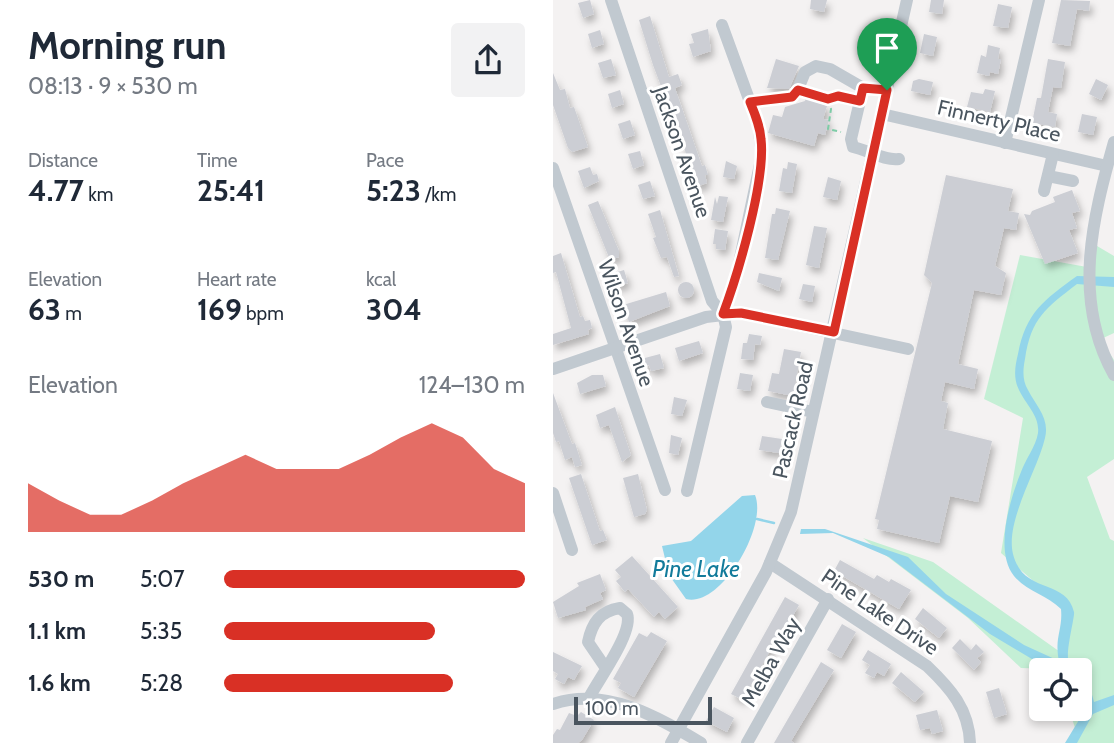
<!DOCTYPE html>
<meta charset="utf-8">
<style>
body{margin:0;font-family:Cabin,sans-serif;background:#f2f2f3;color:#1f2937;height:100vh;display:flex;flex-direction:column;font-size:26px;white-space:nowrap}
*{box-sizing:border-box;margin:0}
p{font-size:23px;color:#747a83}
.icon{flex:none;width:38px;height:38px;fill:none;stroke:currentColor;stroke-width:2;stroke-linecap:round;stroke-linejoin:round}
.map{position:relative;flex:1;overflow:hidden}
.details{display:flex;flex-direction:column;background:#fff;width:553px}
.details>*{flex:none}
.buttons{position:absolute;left:476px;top:658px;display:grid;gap:14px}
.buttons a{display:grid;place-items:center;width:63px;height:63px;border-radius:7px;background:#fff;box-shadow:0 4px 10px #0003;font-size:35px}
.scale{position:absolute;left:21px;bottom:18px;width:138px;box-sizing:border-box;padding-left:7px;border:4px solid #4a555f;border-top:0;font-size:19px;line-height:24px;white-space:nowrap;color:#4a555f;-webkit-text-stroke:5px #fff;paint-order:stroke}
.pin{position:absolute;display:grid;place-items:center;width:60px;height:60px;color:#fff;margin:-72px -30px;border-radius:50% 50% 50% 0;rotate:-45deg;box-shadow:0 0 7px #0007}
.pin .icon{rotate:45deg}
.round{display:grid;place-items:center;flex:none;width:74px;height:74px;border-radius:7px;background:#f2f2f3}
.head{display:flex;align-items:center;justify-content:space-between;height:119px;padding:0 28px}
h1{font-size:38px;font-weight:700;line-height:52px}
.figures{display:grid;grid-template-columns:repeat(3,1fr);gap:10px;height:119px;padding:7px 28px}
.figures div{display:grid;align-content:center}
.figures b{font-size:30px;font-weight:700}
.figures small{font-size:19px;font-weight:400}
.figures p{font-size:19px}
.chart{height:196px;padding:14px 28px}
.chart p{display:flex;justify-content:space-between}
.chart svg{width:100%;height:126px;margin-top:7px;fill:#d93025;opacity:.7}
ul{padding:0 28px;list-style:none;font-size:23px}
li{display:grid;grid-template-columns:112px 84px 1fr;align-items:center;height:52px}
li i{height:18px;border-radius:9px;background:#d93025}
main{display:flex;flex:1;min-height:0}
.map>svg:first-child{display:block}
</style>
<main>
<section class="details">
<div class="head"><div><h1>Morning run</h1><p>08:13 · 9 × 530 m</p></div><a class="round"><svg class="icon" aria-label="share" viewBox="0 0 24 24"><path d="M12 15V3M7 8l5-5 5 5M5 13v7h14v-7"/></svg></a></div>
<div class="figures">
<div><p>Distance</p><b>4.77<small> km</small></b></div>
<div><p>Time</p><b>25:41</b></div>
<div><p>Pace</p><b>5:23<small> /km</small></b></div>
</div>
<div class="figures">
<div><p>Elevation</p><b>63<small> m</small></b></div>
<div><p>Heart rate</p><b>169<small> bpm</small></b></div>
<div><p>kcal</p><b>304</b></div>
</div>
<div class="chart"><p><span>Elevation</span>124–130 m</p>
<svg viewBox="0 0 160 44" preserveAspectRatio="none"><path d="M0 44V27L10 33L20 38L30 38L40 33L50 27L60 22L70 17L80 22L90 22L100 22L110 17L120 11L130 6L140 11L150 22L160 27V44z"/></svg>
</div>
<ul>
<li><b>530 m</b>5:07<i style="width:100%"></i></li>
<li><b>1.1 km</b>5:35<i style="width:70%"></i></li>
<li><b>1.6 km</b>5:28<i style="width:76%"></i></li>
</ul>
</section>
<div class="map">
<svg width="561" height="743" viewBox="0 0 561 743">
<defs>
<filter id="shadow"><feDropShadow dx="3" dy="5.5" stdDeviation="3.5" flood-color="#0004"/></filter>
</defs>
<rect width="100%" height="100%" fill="#f4f2f2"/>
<polygon fill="#c4efd5" points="539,243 561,256 561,333 548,339 561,360 561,459 534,477 557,539 561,541 561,743 516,743 522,728 516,709 527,709 527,670 468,668 415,618 310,538 380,562 510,654 514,610 448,553 470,418 431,399 467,255 534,267"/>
<g fill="#93d5ea">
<path d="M524 276 561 277V287L524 284C493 308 478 318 472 359 470 369 469 380 475 390 483 406 497 418 492 438 485 469 452 521 460 554 470 595 513 578 521 612 522 616 514 645 515 658L533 673 541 702 561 695V705L540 714 524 743H512L532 710 527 691V670L489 665 437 634 336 557 280 533 247 534 248 529H272L355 557 393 594 471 645 506 661C501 637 510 630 508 609 494 595 474 592 461 576 441 551 457 499 468 472 472 460 483 446 485 433 487 416 473 405 466 390 460 378 462 366 465 354 473 312 491 300 524 276Z"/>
<path d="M202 495C215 526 168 608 133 599L116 575 109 546 138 541 189 496Z"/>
</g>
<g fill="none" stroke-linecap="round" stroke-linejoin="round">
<polyline stroke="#93d5ea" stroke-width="2.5" points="204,519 221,523"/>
</g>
<g fill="#ccced4" filter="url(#shadow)">
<polygon points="37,0 41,14 30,18 25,3"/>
<polygon points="258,0 274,0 271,12 257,9"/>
<polygon points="378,0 391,0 389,14 376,12"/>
<polygon points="508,0 537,1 536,11 524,9 517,46 499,43"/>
<polygon points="445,4 459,7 455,28 440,26"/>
<polygon points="97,16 116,77 125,74 129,85 122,88 149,166 152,165 155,175 152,175 154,183 143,187 117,101 114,102 100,65 86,20"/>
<polygon points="155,29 158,51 140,57 136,44 141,43 138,34"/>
<polygon points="47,30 51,44 39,48 35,34"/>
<polygon points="371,34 384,37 380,56 367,53"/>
<polygon points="435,45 447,48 445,59 448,59 445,74 437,72 436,76 424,73 428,55 433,57"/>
<polygon points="58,59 63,75 50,78 45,63"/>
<polygon points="223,59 246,66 236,89 214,88"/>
<polygon points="495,59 512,62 508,88 500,87 495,112 504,114 502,127 479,123 484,98 488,98"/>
<polygon points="0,73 7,90 12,89 17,108 21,107 35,147 19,152 15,148 0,105"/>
<polygon points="366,79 380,82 377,95 358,91 360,81"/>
<polygon points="543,79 555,85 548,100 536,94"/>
<polygon points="432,89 442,91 437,112 414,107 418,92 430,94"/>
<polygon points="67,90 71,104 59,108 55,94"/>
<polygon points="254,94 267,98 266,103 274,106 270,119 276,120 272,135 265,133 261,146 215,133 220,115 229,117 232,107 252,101"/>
<polygon points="529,114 544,117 540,135 525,132"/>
<polygon points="77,120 82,135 70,139 65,124"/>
<polygon points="87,151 91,165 80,169 75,154"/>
<polygon points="173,161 184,166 181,179 170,177"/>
<polygon points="235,162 244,164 239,193 226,191 230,168 234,169"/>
<polygon points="37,167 40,175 44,174 46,181 31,188 25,171"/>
<polygon points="393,175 460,189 455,211 466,213 463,230 451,228 442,266 453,273 448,295 421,290 405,364 425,369 421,389 392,382 388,401 395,403 390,429 439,441 425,502 397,496 386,543 324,529 326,520 322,519 379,283 371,275"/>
<polygon points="275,177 288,181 284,200 270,197"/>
<polygon points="97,181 102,196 90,199 85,185"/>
<polygon points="519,190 527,211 519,213 524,228 516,230 525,253 492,264 471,214 477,215 479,211 502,202 500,197"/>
<polygon points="166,196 175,197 170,222 158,220 162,197 164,204"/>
<polygon points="45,201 66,251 66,257 57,260 35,205"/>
<polygon points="223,208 237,211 225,260 212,258 219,214 222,214"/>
<polygon points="107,210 126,276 121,277 114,257 108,258 100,238 103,237 95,214"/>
<polygon points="261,226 274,228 266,268 253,265"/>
<polygon points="162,229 175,231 172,250 163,249 163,244 160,244"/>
<polygon points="8,253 27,317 30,316 32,321 37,320 39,328 35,330 36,334 0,345 0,334 18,328 3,272 0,273 0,256"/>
<polygon points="71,270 75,283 62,287 58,274"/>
<polygon points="206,273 229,278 226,291 204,282"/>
<circle cx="133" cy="290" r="8"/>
<polygon points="250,284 262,286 259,302 246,299"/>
<polygon points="113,292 117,306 76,322 70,305"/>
<polygon points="196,334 209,336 207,345 202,344 200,360 188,359 190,343 194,343"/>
<polygon points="146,341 150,353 126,361 122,348"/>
<polygon points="231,349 248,352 240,396 215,391 219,373 226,374"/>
<polygon points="107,354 111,368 98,371 96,365 90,366 88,359"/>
<polygon points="187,373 200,375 197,391 184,389"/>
<polygon points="39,375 50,375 53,386 27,394 24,383"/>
<polygon points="0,393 19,444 22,443 29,465 22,467 19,457 12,460 6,441 3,442 0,433"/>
<polygon points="121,397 134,400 129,416 118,414"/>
<polygon points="62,407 78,455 69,462 56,425 47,428 43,415"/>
<polygon points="118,435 129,438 125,455 116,453"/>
<polygon points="209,436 229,439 226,453 206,450"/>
<polygon points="28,474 47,531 50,530 54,540 39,545 16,478"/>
<polygon points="85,474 94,510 92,514 81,517 70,478"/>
<polygon points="79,556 125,607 112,619 106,612 101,617 75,589 72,592 63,581 68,577 62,570"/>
<polygon points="287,560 321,579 324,575 336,582 338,579 358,590 346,609 281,571"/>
<polygon points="47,574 53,590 47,593 50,599 32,607 33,610 5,618 0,602 26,586 24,583"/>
<polygon points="232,597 246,605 233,628 230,627 190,700 178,694"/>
<polygon points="370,608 394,628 386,638 362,619"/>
<polygon points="289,624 303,632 288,658 274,650"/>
<polygon points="98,632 114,641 81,697 65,688 68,683 60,679 86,633 94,637"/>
<polygon points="407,639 418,650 423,644 431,652 424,658 428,662 421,670 399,648"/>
<polygon points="315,650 338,664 331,676 324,672 321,678 312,673 317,665 309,660"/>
<polygon points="0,652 29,666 21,680 15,677 11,684 2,679 5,674 0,671"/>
<polygon points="268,662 281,670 238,741 241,743 221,743"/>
<polygon points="348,672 371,692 362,702 339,683"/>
<polygon points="446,688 454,714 441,718 433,692"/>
<polygon points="161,707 181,718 174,732 153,721"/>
<polygon points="384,710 390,731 379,734 377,728 367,730 363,715"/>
<polygon points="28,712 41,720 29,740 25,743 0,743 0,735 4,729 7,730 16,713 24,716"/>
</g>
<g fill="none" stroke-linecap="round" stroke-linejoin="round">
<g stroke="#7dcca7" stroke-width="2" stroke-dasharray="5 3.5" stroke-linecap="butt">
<path d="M256 94C272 98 282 95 297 99"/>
<polyline points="275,100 278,109 275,129 288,132"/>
</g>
<g stroke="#c1c9d0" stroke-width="12">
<polyline points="58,0 159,301 170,314"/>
<path d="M334 90 310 88 298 139 300 147C314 150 332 161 346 159"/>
<polyline points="197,102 239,97 243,94 252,72 263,66 277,69 310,88"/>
<polyline points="329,114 554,166"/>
<path d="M561 142C539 220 519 300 561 375"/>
<polyline points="452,143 486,0"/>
<polyline points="0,168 112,490"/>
<polyline points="495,176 520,181"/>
<polyline points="491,191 500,154"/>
<polyline points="0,369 153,317 188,313 355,349"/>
<polyline points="214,402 260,412"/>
<polyline points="134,491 173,327 170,314 182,282 209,155 205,124 169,25"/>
<polyline points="0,493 19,550"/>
<path d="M217 563 374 666C397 688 416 709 417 743"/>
<path d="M36 698C45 680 81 632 74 614L67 608C47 611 39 623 35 642L52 667"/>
<path d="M0 704C52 686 105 717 148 743"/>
<polyline points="118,743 213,572 238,512 354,0"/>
<polyline points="194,743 275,599"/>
</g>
</g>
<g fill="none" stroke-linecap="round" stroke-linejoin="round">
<g stroke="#fff" stroke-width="14">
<path id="route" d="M310 88 334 90 281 332 188 313 170 314C185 274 213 180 208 139 207 126 202 114 197 102L239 97 245 90 275 99 285 96 307 101Z"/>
</g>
<use href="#route" stroke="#d93025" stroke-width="9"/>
</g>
<g text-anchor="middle" stroke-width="6" stroke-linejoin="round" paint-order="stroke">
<g font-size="21" fill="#4a555f" stroke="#fff">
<text transform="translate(446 121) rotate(13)" y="7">Finnerty Place</text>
<text transform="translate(129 152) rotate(71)" y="7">Jackson Avenue</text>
<text transform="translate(73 323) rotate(71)" y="7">Wilson Avenue</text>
<text transform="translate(240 420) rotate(-77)" y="7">Pascack Road</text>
<text transform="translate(327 612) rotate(34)" y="7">Pine Lake Drive</text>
<text transform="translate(218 662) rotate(-61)" y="7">Melba Way</text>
</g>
<g font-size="23" font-style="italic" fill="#127b9b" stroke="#fff">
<text x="143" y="577">Pine Lake</text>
</g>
</g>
</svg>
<div class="buttons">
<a><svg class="icon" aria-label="locate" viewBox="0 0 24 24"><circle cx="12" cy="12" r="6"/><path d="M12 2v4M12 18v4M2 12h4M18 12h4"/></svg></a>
</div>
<div class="scale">100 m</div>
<div class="pin" style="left:334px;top:90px;background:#1e9e55"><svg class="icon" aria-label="arrive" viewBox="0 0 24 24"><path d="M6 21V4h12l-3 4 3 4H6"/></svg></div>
</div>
</main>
